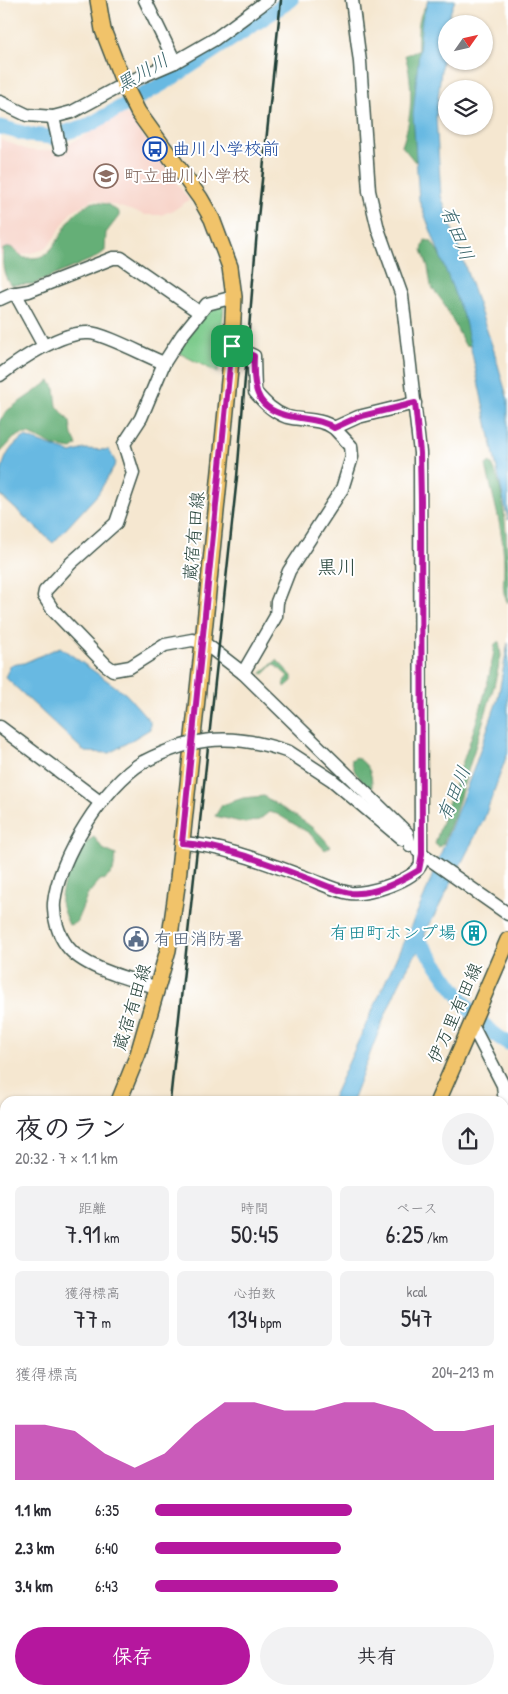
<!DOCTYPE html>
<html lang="ja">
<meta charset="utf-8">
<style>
body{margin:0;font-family:"Patrick Hand","Klee One",sans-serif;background:#f2f2f3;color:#2b2b33;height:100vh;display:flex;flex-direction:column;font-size:19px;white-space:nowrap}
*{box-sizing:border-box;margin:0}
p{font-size:16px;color:#7c7c81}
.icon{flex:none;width:28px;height:28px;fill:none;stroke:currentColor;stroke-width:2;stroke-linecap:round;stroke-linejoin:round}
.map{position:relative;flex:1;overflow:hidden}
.sheet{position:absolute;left:0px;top:1096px;width:509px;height:599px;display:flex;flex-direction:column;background:#fff;border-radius:15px 15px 0 0;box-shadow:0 1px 4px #0004}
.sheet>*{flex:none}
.needle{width:32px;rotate:56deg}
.buttons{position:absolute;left:438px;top:15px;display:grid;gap:10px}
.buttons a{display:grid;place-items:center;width:55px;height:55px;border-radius:50%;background:#fff;box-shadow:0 1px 4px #0004;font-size:25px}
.pin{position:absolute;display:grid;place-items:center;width:42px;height:42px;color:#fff;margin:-21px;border-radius:10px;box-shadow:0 2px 8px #0006}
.round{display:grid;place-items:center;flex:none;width:52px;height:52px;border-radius:26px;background:#f2f2f3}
.overview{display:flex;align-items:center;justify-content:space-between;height:85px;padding:0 15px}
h1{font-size:28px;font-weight:600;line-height:38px}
.metrics{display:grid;grid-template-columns:repeat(3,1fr);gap:8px;height:85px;padding:5px 15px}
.metrics div{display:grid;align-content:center;border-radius:8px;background:#f2f2f3;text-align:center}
.metrics b{font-size:25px;font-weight:600}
.metrics small{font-size:14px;font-weight:400}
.metrics p{font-size:14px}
.chart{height:140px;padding:10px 15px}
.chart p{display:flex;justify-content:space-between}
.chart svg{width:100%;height:90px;margin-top:5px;fill:#b5179e;opacity:.7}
.button{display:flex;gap:10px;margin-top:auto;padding:10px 15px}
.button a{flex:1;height:58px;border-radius:30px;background:#b5179e;color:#fff;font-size:20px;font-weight:600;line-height:58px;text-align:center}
.button a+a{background:#f2f2f3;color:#2b2b33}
ul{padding:0 15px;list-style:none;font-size:16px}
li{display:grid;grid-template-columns:80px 60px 1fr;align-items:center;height:38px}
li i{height:12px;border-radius:6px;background:#b5179e}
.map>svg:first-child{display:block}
</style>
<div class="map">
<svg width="508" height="1694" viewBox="0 0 508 1694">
<rect width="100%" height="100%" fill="#fff"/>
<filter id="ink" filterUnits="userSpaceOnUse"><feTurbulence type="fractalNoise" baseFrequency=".02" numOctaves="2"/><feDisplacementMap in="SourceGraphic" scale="10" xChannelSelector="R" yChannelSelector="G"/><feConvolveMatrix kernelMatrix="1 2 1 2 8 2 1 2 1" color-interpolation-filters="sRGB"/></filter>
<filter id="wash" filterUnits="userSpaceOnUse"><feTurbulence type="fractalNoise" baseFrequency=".0096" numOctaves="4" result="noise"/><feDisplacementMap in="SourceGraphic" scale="20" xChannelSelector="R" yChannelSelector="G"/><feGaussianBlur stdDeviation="1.12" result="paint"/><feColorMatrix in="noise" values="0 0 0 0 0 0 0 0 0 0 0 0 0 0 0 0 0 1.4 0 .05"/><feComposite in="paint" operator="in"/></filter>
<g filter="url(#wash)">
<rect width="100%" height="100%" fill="#f5e7d0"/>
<polygon fill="#f7d1c6" points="123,114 128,115 189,200 174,210 161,215 146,215 94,199 72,211 50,244 42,250 22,255 0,255 0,139 28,150 41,151 60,149"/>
<path fill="#7ccb8b" stroke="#4e8460" d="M224 304 218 373 179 353C190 332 199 310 224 304Z"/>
<g fill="#65af77" stroke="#427656">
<path d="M430 0 420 152 415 162 402 146C412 119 414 84 405 55L418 51C418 30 416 16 430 0Z"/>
<path d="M94 202 107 204 119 212V216L106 233 105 251 97 257 34 284 11 285C2 275 2 261 3 249L11 247 24 258C29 258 35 258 40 257 64 247 62 212 94 202Z"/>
<path d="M425 240 431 241C453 273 462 309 472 346L465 345 443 302 431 286 428 267 422 250Z"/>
<polygon points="50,381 55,389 57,406 70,422 72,435 77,445 72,449 54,446 30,434 22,434 14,438 0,453 0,420 8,410"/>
<path d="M490 462C508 486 508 569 508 603 501 592 504 582 504 569 505 533 493 500 486 465Z"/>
<path d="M499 641 501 656 494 686 455 813 443 844 439 847 435 844C454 780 486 710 495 644Z"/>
<polygon points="277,660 292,676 292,681 285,687 284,681 288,676 274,664 264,674 261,673"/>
<path d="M356 757C369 765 372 772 372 787L369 790 355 772 351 760Z"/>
<path d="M264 796C287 813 313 822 330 846L325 850 309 833 277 814 269 812 259 820 245 823 215 816 222 805 243 798Z"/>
<path d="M94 837 103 849 116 855 113 872 104 880 101 879 88 894 76 923 69 925C66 918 62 910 61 902 59 886 79 844 94 837Z"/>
<polygon points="0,1463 5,1465 5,1643 0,1644"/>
</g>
<g fill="#67b9e2" stroke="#437b8b">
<polygon points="428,0 455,0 446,24 436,117 441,196 494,351 508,400 508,520 465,321 419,200 413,115 422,19"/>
<path d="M25 437 71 453 84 449 109 450 116 463 98 494 53 543 0 495C0 472 2 450 25 437Z"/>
<path d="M508 643V752L484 819 425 934 426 943C402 960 365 1069 352 1101H331L424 897 474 768 498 698Z"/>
<polygon points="60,647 126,694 150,721 150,729 110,753 85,752 5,677 11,665 24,663"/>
</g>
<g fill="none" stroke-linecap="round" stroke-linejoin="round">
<g stroke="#67b9e2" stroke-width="15">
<polyline points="0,127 30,135 51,137 89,125 166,82 291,0"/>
<path d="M414 936C445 970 468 1021 508 1043"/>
</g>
</g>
</g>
<g filter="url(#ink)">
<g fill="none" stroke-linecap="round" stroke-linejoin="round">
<g stroke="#3f564b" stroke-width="15">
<g id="minor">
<polyline points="145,0 175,62"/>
<polyline points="0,102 27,115 53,117 72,112 124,84 175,62 215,39 268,0"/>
<polyline points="53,117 60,148"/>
<polyline points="15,293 44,346"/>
<polyline points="0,299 11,294 29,291 113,258 121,258 199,312"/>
<path d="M232 346 254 356 255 392C265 403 273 412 287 417 303 421 320 418 334 428L358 417 415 403"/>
<polyline points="164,363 141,418 124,444 133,473 116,523 71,563 45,591 44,596 53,610 106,665 113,670 130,667 165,645 192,640 203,642 243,673 407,833 410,845"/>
<path d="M0 375C21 359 62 331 89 333 103 333 148 357 164 363L182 335 207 304 234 297"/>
<polyline points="243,673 276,616 277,602 289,571 342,489 352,457 351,446 334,428"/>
<polyline points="0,727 100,802"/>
<polyline points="289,752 332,780 402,839"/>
<path d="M143 762C105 785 58 858 54 903 53 917 58 934 67 946 84 969 131 979 158 988"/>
<path d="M182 843C222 845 269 864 307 878 320 883 336 891 350 893 367 895 414 881 421 864L420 453 402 296 378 229 369 191 360 62 352 0"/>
<polyline points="418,851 508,914"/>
<polyline points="471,1023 503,1085 508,1132"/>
<polyline points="504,1176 508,1178"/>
<polyline points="504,1320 508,1320"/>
<polyline points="184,1690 185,1694"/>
<polyline points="293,1690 295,1694"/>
</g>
</g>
<g stroke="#3f564b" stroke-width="18">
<g id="major">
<polyline points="98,0 103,30 124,84 138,112 200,198 212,219 230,267 234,297 231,360 203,642 178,879 168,950 138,1054 119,1101"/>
<polyline points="438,1101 508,940"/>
<polyline points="422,1690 423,1694"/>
</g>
</g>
<g stroke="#3f564b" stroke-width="20">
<g id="highway">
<polyline points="0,1363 5,1371"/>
<polyline points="43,1694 43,1690"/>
</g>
</g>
<use href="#minor" stroke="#fff" stroke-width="12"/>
<use href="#major" stroke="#f1c36a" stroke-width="15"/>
<use href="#highway" stroke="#f1c36a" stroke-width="18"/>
<g stroke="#1f3d34" stroke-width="2.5">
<polyline points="170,1101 237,477 258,218 281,0"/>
<polyline points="0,1685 6,1694"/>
<polyline points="229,1690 230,1694"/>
</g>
<g stroke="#3f564b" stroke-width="15" stroke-linecap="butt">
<path id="minor-bridge" d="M143 762C196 735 234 733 289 752"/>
</g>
<use href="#minor-bridge" stroke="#fff" stroke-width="12"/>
</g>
</g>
<g fill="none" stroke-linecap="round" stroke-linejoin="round" filter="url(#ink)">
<g stroke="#fff" stroke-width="10">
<path id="route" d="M232 346 254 356C252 394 258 413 300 418 312 420 324 421 334 428L358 417 415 403 420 453 421 501 422 854 419 870C399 882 374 895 351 893 336 891 318 882 304 877 267 863 221 845 182 843Z"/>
</g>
<use href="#route" stroke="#b5179e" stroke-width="6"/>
</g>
<defs>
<g id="bus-ring" transform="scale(1.25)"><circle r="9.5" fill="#fff" stroke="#1a4fb4" stroke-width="1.5"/><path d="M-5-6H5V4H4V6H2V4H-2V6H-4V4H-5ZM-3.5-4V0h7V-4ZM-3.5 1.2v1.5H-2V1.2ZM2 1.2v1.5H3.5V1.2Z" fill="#1a4fb4"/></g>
<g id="school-ring" transform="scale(1.25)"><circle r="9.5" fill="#fff" stroke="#8d6e63" stroke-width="1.5"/><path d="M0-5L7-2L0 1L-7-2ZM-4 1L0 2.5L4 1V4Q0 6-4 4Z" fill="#8d6e63"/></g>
<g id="building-ring" transform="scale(1.25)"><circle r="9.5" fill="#fff" stroke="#0f9aa8" stroke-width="1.5"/><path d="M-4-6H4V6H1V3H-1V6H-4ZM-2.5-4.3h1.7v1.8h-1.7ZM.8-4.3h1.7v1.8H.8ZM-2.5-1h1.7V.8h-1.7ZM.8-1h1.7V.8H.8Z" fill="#0f9aa8"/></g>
<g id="civic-ring" transform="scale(1.25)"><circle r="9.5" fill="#fff" stroke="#5c6f8a" stroke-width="1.5"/><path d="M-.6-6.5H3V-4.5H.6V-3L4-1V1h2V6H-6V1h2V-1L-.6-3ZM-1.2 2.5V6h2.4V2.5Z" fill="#5c6f8a"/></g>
</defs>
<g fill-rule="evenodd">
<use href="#bus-ring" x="155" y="149"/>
<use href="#school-ring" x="106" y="176"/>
<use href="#building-ring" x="474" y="933"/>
<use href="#civic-ring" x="136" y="939"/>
</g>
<g text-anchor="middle" stroke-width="4" stroke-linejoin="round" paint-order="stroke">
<g font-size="18" fill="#164399" stroke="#fff" text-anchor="start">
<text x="172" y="155">曲川小学校前</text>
</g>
<g font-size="18" fill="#785e54" stroke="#fff" text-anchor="start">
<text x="124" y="182">町立曲川小学校</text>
</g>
<g font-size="18" fill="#1f3d34" stroke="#fff">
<text transform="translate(194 536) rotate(-85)" y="6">蔵宿有田線</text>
<text transform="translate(132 1007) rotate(-73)" y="6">蔵宿有田線</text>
<text transform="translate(455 1013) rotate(-66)" y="6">伊万里有田線</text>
</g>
<g font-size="18" fill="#0d838f" stroke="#fff" text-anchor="end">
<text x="456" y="939">有田町ホンプ場</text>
</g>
<g font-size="18" fill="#4e5e75" stroke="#fff" text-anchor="start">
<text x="154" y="945">有田消防署</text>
</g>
<g font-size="19" font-style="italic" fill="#356268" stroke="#fff">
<text transform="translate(142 72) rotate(-30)" y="7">黒川川</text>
<text transform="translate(458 233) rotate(68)" y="7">有田川</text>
<text transform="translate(453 793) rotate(-67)" y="7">有田川</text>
</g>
<g font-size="20" fill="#1f3d34" stroke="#fff">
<text x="337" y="574">黒川</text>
</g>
</g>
</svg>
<div class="buttons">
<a><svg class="needle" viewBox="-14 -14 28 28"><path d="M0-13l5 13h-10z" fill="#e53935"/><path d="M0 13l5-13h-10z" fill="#7c7c81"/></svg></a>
<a><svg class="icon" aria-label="layers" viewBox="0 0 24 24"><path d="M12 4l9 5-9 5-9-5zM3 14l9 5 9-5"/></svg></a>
</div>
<div class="pin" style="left:232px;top:346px;background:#1e9e55"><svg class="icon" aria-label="arrive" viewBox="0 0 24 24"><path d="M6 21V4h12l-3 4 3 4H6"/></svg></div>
<section class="sheet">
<div class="overview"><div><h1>夜のラン</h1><p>20:32 · 7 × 1.1 km</p></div><a class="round"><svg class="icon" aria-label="share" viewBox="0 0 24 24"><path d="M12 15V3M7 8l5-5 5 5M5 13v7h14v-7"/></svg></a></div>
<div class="metrics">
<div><p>距離</p><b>7.91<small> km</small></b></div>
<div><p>時間</p><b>50:45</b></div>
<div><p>ペース</p><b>6:25<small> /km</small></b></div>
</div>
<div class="metrics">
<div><p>獲得標高</p><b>77<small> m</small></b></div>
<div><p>心拍数</p><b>134<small> bpm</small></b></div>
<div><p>kcal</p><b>547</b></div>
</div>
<div class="chart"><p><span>獲得標高</span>204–213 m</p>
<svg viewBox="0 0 160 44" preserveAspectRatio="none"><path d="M0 44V17L10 17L20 20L30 31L40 38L50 31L60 17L70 6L80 6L90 10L100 10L110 6L120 6L130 10L140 20L150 20L160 17V44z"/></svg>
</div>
<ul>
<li><b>1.1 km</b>6:35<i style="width:58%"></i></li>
<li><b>2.3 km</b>6:40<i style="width:55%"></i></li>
<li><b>3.4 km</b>6:43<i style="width:54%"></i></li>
</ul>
<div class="button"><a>保存</a><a>共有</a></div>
</section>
</div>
